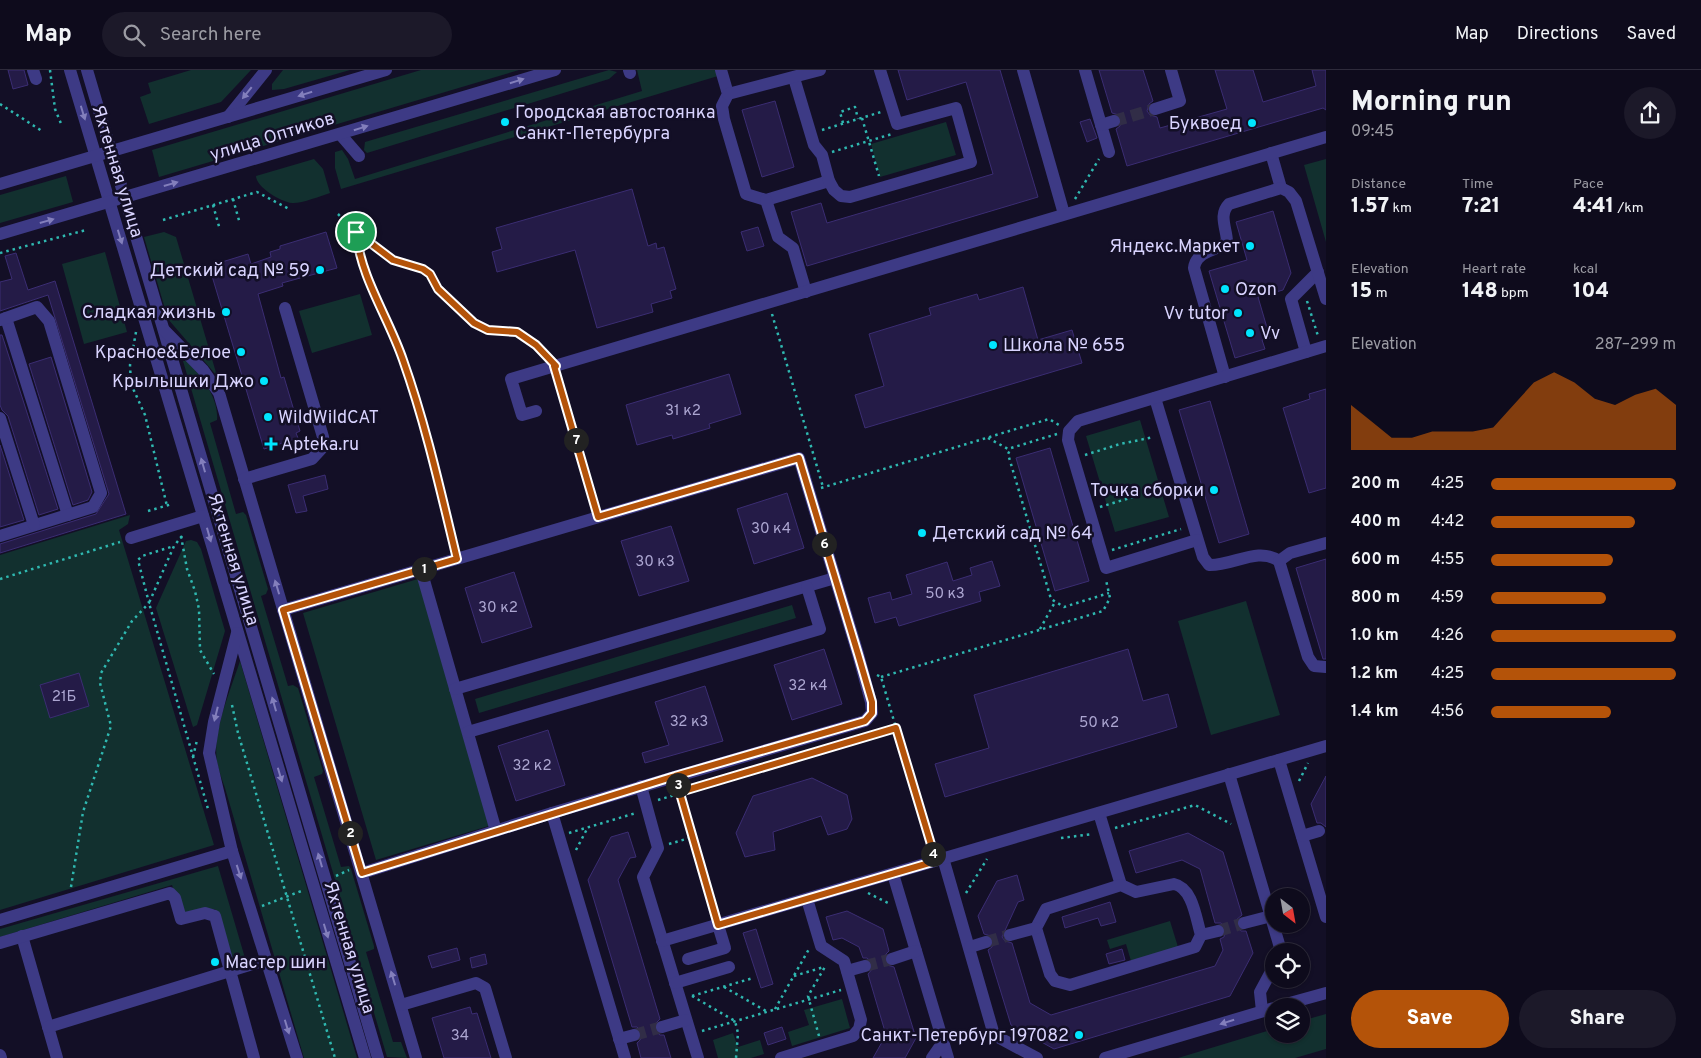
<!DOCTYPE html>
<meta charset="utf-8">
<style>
body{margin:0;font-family:Overpass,sans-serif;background:#1c1929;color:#f1f3f6;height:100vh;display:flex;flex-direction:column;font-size:19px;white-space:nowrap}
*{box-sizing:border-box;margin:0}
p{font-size:16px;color:#9b9ba3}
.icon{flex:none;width:28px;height:28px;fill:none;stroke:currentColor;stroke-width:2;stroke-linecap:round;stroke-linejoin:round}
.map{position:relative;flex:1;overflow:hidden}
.drawer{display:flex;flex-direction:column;background:#0e0b1c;width:375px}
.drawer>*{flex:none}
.needle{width:32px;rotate:149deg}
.tools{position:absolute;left:1265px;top:818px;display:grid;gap:10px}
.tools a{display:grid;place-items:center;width:45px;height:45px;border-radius:50%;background:#0e0b1c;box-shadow:0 1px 4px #0004,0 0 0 1px #2e2b3b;font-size:25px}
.pin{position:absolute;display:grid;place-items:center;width:42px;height:42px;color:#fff;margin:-21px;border:2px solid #fff;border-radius:50%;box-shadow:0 1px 5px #0007}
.km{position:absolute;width:25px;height:25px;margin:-12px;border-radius:50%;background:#222;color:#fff;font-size:14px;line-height:25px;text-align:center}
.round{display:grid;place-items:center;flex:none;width:52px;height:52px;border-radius:26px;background:#1c1929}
.summary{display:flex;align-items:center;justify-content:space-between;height:85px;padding:0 25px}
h1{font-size:28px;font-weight:800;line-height:38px}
.metrics{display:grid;grid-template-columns:repeat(3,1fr);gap:8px;height:85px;padding:5px 25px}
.metrics div{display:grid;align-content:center}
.metrics b{font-size:21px;font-weight:800}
.metrics small{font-size:14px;font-weight:400}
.metrics p{font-size:14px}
.chart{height:140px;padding:10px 25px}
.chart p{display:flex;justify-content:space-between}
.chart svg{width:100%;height:90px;margin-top:5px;fill:#b45309;opacity:.7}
.cta{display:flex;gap:10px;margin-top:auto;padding:10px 25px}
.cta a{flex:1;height:58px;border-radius:30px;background:#b45309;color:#fff;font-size:20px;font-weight:800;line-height:58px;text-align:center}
.cta a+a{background:#1c1929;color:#f1f3f6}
ul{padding:0 25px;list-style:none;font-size:16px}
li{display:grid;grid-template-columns:80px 60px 1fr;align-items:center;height:38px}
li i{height:12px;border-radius:6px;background:#b45309}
header{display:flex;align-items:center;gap:30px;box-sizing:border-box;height:70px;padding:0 25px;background:#0e0b1c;border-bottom:1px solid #2e2b3b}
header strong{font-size:24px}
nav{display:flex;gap:28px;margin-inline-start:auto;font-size:18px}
.search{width:350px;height:45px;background:#1c1929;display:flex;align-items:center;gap:12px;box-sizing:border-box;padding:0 18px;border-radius:28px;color:#9b9ba3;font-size:19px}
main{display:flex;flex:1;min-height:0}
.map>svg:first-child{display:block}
</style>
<header>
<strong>Map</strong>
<div class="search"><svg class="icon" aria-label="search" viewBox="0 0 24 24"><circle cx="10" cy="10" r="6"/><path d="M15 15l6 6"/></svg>Search here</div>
<nav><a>Map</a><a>Directions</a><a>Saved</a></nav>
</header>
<main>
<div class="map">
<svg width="1326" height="988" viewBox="0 0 1326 988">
<rect width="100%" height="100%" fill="#130f26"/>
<g fill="#12302f">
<polygon points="191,0 251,0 221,32 149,54 140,27 151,23 148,13"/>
<polygon points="283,0 350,0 284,19 272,20 272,14"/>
<polygon points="421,0 519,0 159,107 152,80"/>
<polygon points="609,0 617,2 609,9 367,83 364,80 365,72"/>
<polygon points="637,0 716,0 718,6 341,119 335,98 335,82 342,80 348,89 355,109 642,21"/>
<polygon points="946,52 956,85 880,107 871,74"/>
<path d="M314 89 323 99 330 123C321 126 300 134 292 133 281 132 256 117 256 106Z"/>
<polygon points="1326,89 1326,172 1304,95"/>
<polygon points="66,106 73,132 0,153 0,125"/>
<polygon points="164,162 176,167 217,306 168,249 144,167"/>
<polygon points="105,182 127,262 84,274 62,194"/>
<polygon points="360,224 372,265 312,283 299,241"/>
<path d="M183 291H187C201 306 219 327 217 350L210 353 236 444 243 442 246 445 268 519 266 524 261 526 288 616 293 615 298 618 323 701 322 704 314 707 341 797 349 796 351 799 374 876V879L366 882 393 972H401L407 988 387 987Z"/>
<polygon points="1140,350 1169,447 1115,462 1086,366"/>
<polygon points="130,445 128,454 119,460 214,775 0,840 0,485"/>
<polygon points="191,470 197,472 201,479 225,561 197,655 193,657 156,538 186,471"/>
<polygon points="418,509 492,755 376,790 303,543"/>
<polygon points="1246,531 1280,645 1211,665 1178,551"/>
<polygon points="792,535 796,548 479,643 475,629"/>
<path d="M240 591 357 988H304L225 718C222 710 219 701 217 692 212 662 231 619 240 591Z"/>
<polygon points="218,796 245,888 237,892 230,886 215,839 189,845 181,840 172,815 0,867 0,859"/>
<polygon points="1170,851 1178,877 1131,891 1126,874 1110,879 1107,870"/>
<polygon points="842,929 850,958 792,976 788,962 809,955 804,940"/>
<polygon points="1326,944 1326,979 1295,988 1178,988 1274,959 1274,964 1301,964 1301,951"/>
<polygon points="733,963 738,977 760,970 764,984 751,988 718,988 713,970"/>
</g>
<g fill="#241b47" stroke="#3b2d73">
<polygon points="8,0 24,0 28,15 13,19"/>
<polygon points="898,0 1000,0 1038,127 807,196 791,142 821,133 827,153 993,104 966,12 907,30"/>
<polygon points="1099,0 1143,0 1153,31 1149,34 1147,41 1150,45 1157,47 1160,58 1227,39 1215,0 1253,0 1263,32 1316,16 1312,0 1326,0 1326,40 1323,38 1127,96 1116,59 1120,56 1122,49 1119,45 1112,43"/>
<polygon points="775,31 794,97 762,107 742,40"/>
<polygon points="1090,49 1097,68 1087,72 1080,52"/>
<polygon points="632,119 648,176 656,173 657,179 664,177 676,219 670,221 672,228 651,234 653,242 597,258 575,180 497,202 492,182 502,179 496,158"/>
<polygon points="1273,141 1291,203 1283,220 1258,227 1270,268 1262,270 1265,279 1235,288 1209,201 1247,190 1236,152"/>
<polygon points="758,157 764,176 747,181 741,162"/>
<polygon points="326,162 337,198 282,213 283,216 258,224 281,308 284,307 300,361 296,363 298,368 264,379 209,196 248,184 251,194 271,187 270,182 280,179 280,176"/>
<polygon points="16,183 28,220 55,211 126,444 0,483 0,474 96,444 109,424 48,225 0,241 0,212 12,209 5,186"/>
<polygon points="1023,217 1038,270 1072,260 1082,293 865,358 855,325 884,316 869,264 931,245 929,238 977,224 979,230"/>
<polygon points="0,265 2,265 58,439 39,445 8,346 2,340 0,335"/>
<polygon points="51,287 92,422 88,430 73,435 29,294"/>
<polygon points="729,304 741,344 709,354 710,358 673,369 672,365 637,375 626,335"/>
<polygon points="1326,319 1326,418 1309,423 1283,338 1310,329 1309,324"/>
<polygon points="1210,331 1249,464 1219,473 1179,340"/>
<polygon points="0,375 24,450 0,457"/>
<polygon points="1050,378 1089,511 1055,521 1016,388"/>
<polygon points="325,405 328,419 303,426 307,441 296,443 288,415"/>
<polygon points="787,423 804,478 754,494 737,439"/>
<polygon points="671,456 689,511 639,526 621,471"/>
<polygon points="1326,489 1326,589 1323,589 1296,498"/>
<polygon points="992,491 1000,516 979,522 981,531 899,556 896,547 875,553 868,528 890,522 892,530 912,524 906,505 947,492 953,511 972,505 970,498"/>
<polygon points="514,502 532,557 482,573 465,518"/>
<polygon points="824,579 842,634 792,650 774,595"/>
<polygon points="1128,579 1143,631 1168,624 1177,657 945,727 935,694 989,678 974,625"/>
<polygon points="79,603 89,636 50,648 40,615"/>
<polygon points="705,616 723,671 645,693 642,683 669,675 655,632"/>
<polygon points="548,660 565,715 516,731 498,676"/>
<polygon points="1326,706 1326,757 1321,753 1317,753 1311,734"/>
<polygon points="812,708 847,725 852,749 847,759 828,765 821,746 773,762 775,780 745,787 736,763 753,726"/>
<polygon points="628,762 636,787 630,788 618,810 660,949 654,955 654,960 660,965 664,965 671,988 641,988 637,973 642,968 642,962 637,957 632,957 588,810 611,767"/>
<polygon points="1188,763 1223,782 1242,845 1236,850 1236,855 1241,861 1246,861 1253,883 1230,926 1054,979 1011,955 988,880 992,877 994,870 991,866 984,864 978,846 997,811 1017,805 1024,830 1018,832 1002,867 1005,871 1012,873 1030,933 1051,945 1215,896 1223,880 1220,869 1224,867 1226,860 1221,853 1215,853 1200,799 1182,790 1136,803 1129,781"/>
<polygon points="1110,832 1116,852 1101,856 1098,848 1065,858 1062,847"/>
<polygon points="847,841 883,859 889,881 886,884 884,891 887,895 894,897 916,968 905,988 873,988 886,965 868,904 873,898 873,893 867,888 863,888 859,877 842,868 833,870 826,847"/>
<polygon points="756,859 773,914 761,918 743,863"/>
<polygon points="457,878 460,890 432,898 428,886"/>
<polygon points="1122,879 1125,890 1109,894 1106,884"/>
<polygon points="485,884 487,894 472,898 470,888"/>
<polygon points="470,937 472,944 477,943 491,988 444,988 432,948"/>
<polygon points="782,957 786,969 768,975 764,963"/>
</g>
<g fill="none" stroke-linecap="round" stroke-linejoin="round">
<g stroke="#312d47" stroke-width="12" stroke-dasharray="12 6" stroke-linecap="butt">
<polyline points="1114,51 1155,39"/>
<polyline points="1218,861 1244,853"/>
<polyline points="986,872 1010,865"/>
<polyline points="865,896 892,889"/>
<polyline points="634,965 662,957"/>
</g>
<g stroke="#2fb8b0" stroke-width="2.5" stroke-dasharray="2.5 4" stroke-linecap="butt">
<polyline points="50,0 55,39 62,56"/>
<polyline points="0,34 42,61"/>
<polyline points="862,48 879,106"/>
<polyline points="843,53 840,42 855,37 858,49"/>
<polyline points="822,60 881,42"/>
<polyline points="832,82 892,64"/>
<polyline points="233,129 240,154"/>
<polyline points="1075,129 1099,89"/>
<polyline points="213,135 220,160"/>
<polyline points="338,144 356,162 393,191 423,199 431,204 439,219 474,253 488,260 517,262 536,275 547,285"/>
<polyline points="163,150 257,122 289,139"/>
<path d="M356 162C361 208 388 246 403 290 424 350 438 414 454 477"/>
<polyline points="0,183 86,160"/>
<polyline points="1307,231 1318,266"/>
<polyline points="772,244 823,417"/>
<polyline points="136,262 130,295 131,314 145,345 167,436"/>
<polyline points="558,307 595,437"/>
<polyline points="1057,364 1011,378 1008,384 1051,529 1064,537 1109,523"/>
<polyline points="988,368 1010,380"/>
<polyline points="1085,385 1120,374 1154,367"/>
<polyline points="821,418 1049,349 1059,355"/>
<polyline points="1100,437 1169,416"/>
<polyline points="148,441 172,434"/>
<polyline points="181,466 187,499 195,521 199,539 200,580 214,604"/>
<polyline points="182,466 174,476 149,533 208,739"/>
<polyline points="1112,480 1181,459"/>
<polyline points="0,509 120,472"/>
<polyline points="1040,559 1055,532"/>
<polyline points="877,605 881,607 932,780"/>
<polyline points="881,607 1103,541 1110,528 1106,510"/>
<polyline points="232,635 238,663 335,988"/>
<polyline points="193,687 197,670"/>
<polyline points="1299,711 1308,693"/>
<polyline points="678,717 715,844"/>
<polyline points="658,730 896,658"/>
<polyline points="1115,758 1195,735 1231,754"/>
<polyline points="569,763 636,743"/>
<polyline points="1061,768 1093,764"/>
<polyline points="669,774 693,767"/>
<polyline points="576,780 588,757"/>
<polyline points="336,806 349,800"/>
<polyline points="71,817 83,742 111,656 100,613 101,603 132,551 149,533 138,490 142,486 174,476"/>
<polyline points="868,823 888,833"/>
<polyline points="966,823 987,789"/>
<polyline points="262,836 304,820"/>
<polyline points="794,906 824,897"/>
<polyline points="724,917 766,941"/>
<polyline points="692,926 735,951 738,963 736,988"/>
<polyline points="692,926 753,908"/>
<polyline points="775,939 809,879"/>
<polyline points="702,961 841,920"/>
<polyline points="819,966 808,926 826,895"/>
</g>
<g stroke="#3d3a85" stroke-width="12">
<polyline points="33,0 36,9"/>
<polyline points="70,0 365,988"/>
<polyline points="87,0 378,988"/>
<polyline points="629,0 630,3"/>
<polyline points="721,0 728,24 722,36 724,49 746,124 766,130 829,111"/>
<polyline points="1023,0 1064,144"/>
<polyline points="1085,0 1109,82"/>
<polyline points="794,8 814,75 822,85 829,111 834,120 841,126 850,127 971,92 956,38 897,54 880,0"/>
<polyline points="728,24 820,0"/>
<polyline points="1155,39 1180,31 1171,0"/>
<polyline points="228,47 266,0"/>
<polyline points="1101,55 1114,51"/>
<polyline points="340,64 359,86"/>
<polyline points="1271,83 1281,118"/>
<polyline points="0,114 386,0"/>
<polyline points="766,130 778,167 793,178 806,222"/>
<polyline points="0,164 555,0"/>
<polyline points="6,248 68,445"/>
<polyline points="0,250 37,237 49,251 101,423 93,437 0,466"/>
<polyline points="164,260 203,300 219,323 416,988"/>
<polyline points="1306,282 1291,229 1318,202"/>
<path d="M1225 307 1194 198C1196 181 1215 182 1227 172 1227 159 1218 145 1229 134L1281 118 1289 122 1296 131 1326 229"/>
<path d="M1155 328 1203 487 1209 495C1233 496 1258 476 1279 491L1308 587 1314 596 1326 597"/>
<polyline points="536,341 522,345 511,309 1326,67"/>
<polyline points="0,348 34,455"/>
<polyline points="244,409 312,389 324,376 323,367 285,238"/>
<polyline points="131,468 203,446"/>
<polyline points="1197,470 1106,498 1068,370 1069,361 1078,351 1326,276"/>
<polyline points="1279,491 1290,483 1326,473"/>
<polyline points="421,500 496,761"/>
<polyline points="283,540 799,388 858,584 871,632 872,643 865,651 552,743 362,803"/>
<polyline points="237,563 214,652 209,683 232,781 297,988"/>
<polyline points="455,619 835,508"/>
<polyline points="468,662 820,559 807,517"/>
<polyline points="1279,690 1326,847"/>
<polyline points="1229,704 1281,881"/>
<polyline points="641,716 658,778 643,807 698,988"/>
<polyline points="552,743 625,988"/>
<polyline points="1099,743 1121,815"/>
<polyline points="1302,766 1319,761"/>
<polyline points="943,788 994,965 1037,988"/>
<polyline points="893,804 948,988"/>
<path d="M1174 814C1193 818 1196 849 1201 865L1195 877 1070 915 1055 911 1050 904 1036 858 1046 839 1121 815 1136 822Z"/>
<polyline points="0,850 232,781"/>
<polyline points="1244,853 1271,846"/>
<polyline points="1010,865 1036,858"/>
<polyline points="1201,865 1218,861"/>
<polyline points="22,866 57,988"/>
<polyline points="662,871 1326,676"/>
<polyline points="0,873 170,823 175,828 181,849 205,843 215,846 254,988"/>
<polyline points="970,877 986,872"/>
<polyline points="688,889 725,878 718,855"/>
<polyline points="892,889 916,881"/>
<polyline points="847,901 865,896"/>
<polyline points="675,913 729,897"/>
<polyline points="401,935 476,913 485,918 506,988"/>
<polyline points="1279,936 1326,923"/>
<polyline points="1262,941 1260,922 1274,896"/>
<polyline points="48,957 266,890"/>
<polyline points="662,957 686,950"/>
<polyline points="619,969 634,965"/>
<polyline points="0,985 1,988"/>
<polyline points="781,988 853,966 859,959 861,950 844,891 821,876 807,829"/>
<polyline points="932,988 939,978 944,976"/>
<polyline points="1105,988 1274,938"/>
</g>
</g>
<defs><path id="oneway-solid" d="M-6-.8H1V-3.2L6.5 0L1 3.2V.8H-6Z" transform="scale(1.25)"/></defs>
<g fill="#837fbc">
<use href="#oneway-solid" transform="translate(517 11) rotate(-17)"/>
<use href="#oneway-solid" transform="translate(247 23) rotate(129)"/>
<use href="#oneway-solid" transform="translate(305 24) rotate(163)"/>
<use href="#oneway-solid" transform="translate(83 43) rotate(73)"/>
<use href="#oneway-solid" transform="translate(361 58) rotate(-17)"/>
<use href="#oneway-solid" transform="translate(171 114) rotate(-16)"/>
<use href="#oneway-solid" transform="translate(47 151) rotate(-16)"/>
<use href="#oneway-solid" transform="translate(120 167) rotate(73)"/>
<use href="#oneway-solid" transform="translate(203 395) rotate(-106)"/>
<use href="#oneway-solid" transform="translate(209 465) rotate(74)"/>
<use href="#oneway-solid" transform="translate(277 517) rotate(-107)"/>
<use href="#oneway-solid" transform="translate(274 634) rotate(-106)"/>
<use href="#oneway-solid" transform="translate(216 644) rotate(104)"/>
<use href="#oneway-solid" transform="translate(280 705) rotate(73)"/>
<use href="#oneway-solid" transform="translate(320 790) rotate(-106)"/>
<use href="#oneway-solid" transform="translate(239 802) rotate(72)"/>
<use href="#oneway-solid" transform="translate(326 861) rotate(73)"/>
<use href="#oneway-solid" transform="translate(393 908) rotate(-107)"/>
<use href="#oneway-solid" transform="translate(1227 952) rotate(163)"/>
<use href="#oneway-solid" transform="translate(287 957) rotate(73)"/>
</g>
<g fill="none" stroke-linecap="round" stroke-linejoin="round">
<g stroke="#fff" stroke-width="10">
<path id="route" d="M356 162C361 209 388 246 403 290 426 355 441 423 457 489L283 540 362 803 675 706 718 855 936 791 896 658 680 722 675 706 865 651 872 643V632L858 584 799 388 598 447 554 296H556L536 275 517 262 488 260 474 253 438 219 430 204 423 199 393 190 356 162"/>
</g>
<use href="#route" stroke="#b45309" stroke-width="6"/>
</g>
<g fill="#00e5ff" stroke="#130f26" stroke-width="2">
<circle cx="505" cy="52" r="5"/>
<circle cx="1252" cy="53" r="5"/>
<circle cx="1250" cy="176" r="5"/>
<circle cx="320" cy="200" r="5"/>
<circle cx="1225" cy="219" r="5"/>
<circle cx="226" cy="242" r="5"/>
<circle cx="1238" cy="243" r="5"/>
<circle cx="1250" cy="263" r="5"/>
<circle cx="993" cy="275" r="5"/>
<circle cx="241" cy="282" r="5"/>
<circle cx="264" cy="311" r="5"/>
<circle cx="268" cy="347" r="5"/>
<path d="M268.5 366.5h5v5h5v5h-5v5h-5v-5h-5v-5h5z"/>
<circle cx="1214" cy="420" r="5"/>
<circle cx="922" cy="463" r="5"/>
<circle cx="215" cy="892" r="5"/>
<circle cx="1079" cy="965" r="5"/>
</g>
<g text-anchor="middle" stroke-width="5" stroke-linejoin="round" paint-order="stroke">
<g font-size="15" fill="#aca6d1">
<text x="683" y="345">31 к2</text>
<text x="771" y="463">30 к4</text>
<text x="655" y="496">30 к3</text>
<text x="945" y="528">50 к3</text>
<text x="498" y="542">30 к2</text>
<text x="808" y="620">32 к4</text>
<text x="64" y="631">21Б</text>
<text x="689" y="656">32 к3</text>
<text x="1099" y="657">50 к2</text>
<text x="532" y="700">32 к2</text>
<text x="460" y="970">34</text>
</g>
<g font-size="18" fill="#d9d4ff" stroke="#130f26" text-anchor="end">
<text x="515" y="48" text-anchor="start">Городская автостоянка<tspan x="515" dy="21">Санкт-Петербурга</tspan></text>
<text x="1242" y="59">Буквоед</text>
<text x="1240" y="182">Яндекс.Маркет</text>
<text x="310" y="206">Детский сад № 59</text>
<text x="1235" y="225" text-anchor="start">Ozon</text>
<text x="216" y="248">Сладкая жизнь</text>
<text x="1228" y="249">Vv tutor</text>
<text x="1260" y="269" text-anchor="start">Vv</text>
<text x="1003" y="281" text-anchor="start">Школа № 655</text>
<text x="231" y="288">Красное&amp;Белое</text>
<text x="254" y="317">Крылышки Джо</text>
<text x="278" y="353" text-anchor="start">WildWildCAT</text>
<text x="281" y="380" text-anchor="start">Apteka.ru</text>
<text x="1204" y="426">Точка сборки</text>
<text x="932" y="469" text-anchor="start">Детский сад № 64</text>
<text x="225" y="898" text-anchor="start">Мастер шин</text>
<text x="1069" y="971">Санкт-Петербург 197082</text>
</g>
<g font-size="18" fill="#d9d4ff" stroke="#130f26">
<text transform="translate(272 66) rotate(-17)" y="6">улица Оптиков</text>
<text transform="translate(118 101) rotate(73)" y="6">Яхтенная улица</text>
<text transform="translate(234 489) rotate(73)" y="6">Яхтенная улица</text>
<text transform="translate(350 877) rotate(73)" y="6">Яхтенная улица</text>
</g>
</g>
</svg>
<div class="tools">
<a><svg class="needle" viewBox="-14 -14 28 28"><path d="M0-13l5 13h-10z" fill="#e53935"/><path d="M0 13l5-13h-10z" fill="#9b9ba3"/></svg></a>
<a><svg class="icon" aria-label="locate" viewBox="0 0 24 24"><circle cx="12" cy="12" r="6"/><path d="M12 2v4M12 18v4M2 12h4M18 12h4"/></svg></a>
<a><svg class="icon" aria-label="layers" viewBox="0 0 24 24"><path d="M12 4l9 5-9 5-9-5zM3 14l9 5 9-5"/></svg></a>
</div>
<div class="pin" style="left:356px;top:162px;background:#1e9e55"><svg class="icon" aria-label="arrive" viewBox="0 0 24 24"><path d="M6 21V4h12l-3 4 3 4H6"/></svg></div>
<b class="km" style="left:424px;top:499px">1</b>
<b class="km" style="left:350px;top:763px">2</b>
<b class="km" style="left:678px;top:715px">3</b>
<b class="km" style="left:933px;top:784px">4</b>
<b class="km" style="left:824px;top:474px">6</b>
<b class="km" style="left:576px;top:370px">7</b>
</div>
<section class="drawer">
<div class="summary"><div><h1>Morning run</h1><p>09:45</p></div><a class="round"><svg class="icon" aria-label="share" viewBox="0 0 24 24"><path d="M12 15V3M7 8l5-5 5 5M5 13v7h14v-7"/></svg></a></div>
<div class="metrics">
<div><p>Distance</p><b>1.57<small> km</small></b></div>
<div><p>Time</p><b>7:21</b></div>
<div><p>Pace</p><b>4:41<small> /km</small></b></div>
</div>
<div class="metrics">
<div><p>Elevation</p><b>15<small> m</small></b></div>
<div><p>Heart rate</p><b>148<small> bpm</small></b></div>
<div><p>kcal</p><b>104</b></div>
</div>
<div class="chart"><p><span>Elevation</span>287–299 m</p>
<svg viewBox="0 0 160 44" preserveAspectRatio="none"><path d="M0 44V22L10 30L20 38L30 38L40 35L50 35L60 35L70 33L80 22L90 11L100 6L110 11L120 19L130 22L140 17L150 14L160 22V44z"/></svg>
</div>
<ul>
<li><b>200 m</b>4:25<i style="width:100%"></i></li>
<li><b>400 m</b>4:42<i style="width:78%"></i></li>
<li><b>600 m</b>4:55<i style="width:66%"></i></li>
<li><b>800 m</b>4:59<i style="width:62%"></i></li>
<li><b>1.0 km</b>4:26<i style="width:100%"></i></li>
<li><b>1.2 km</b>4:25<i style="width:100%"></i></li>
<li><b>1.4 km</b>4:56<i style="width:65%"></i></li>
</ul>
<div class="cta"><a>Save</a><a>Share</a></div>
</section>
</main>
